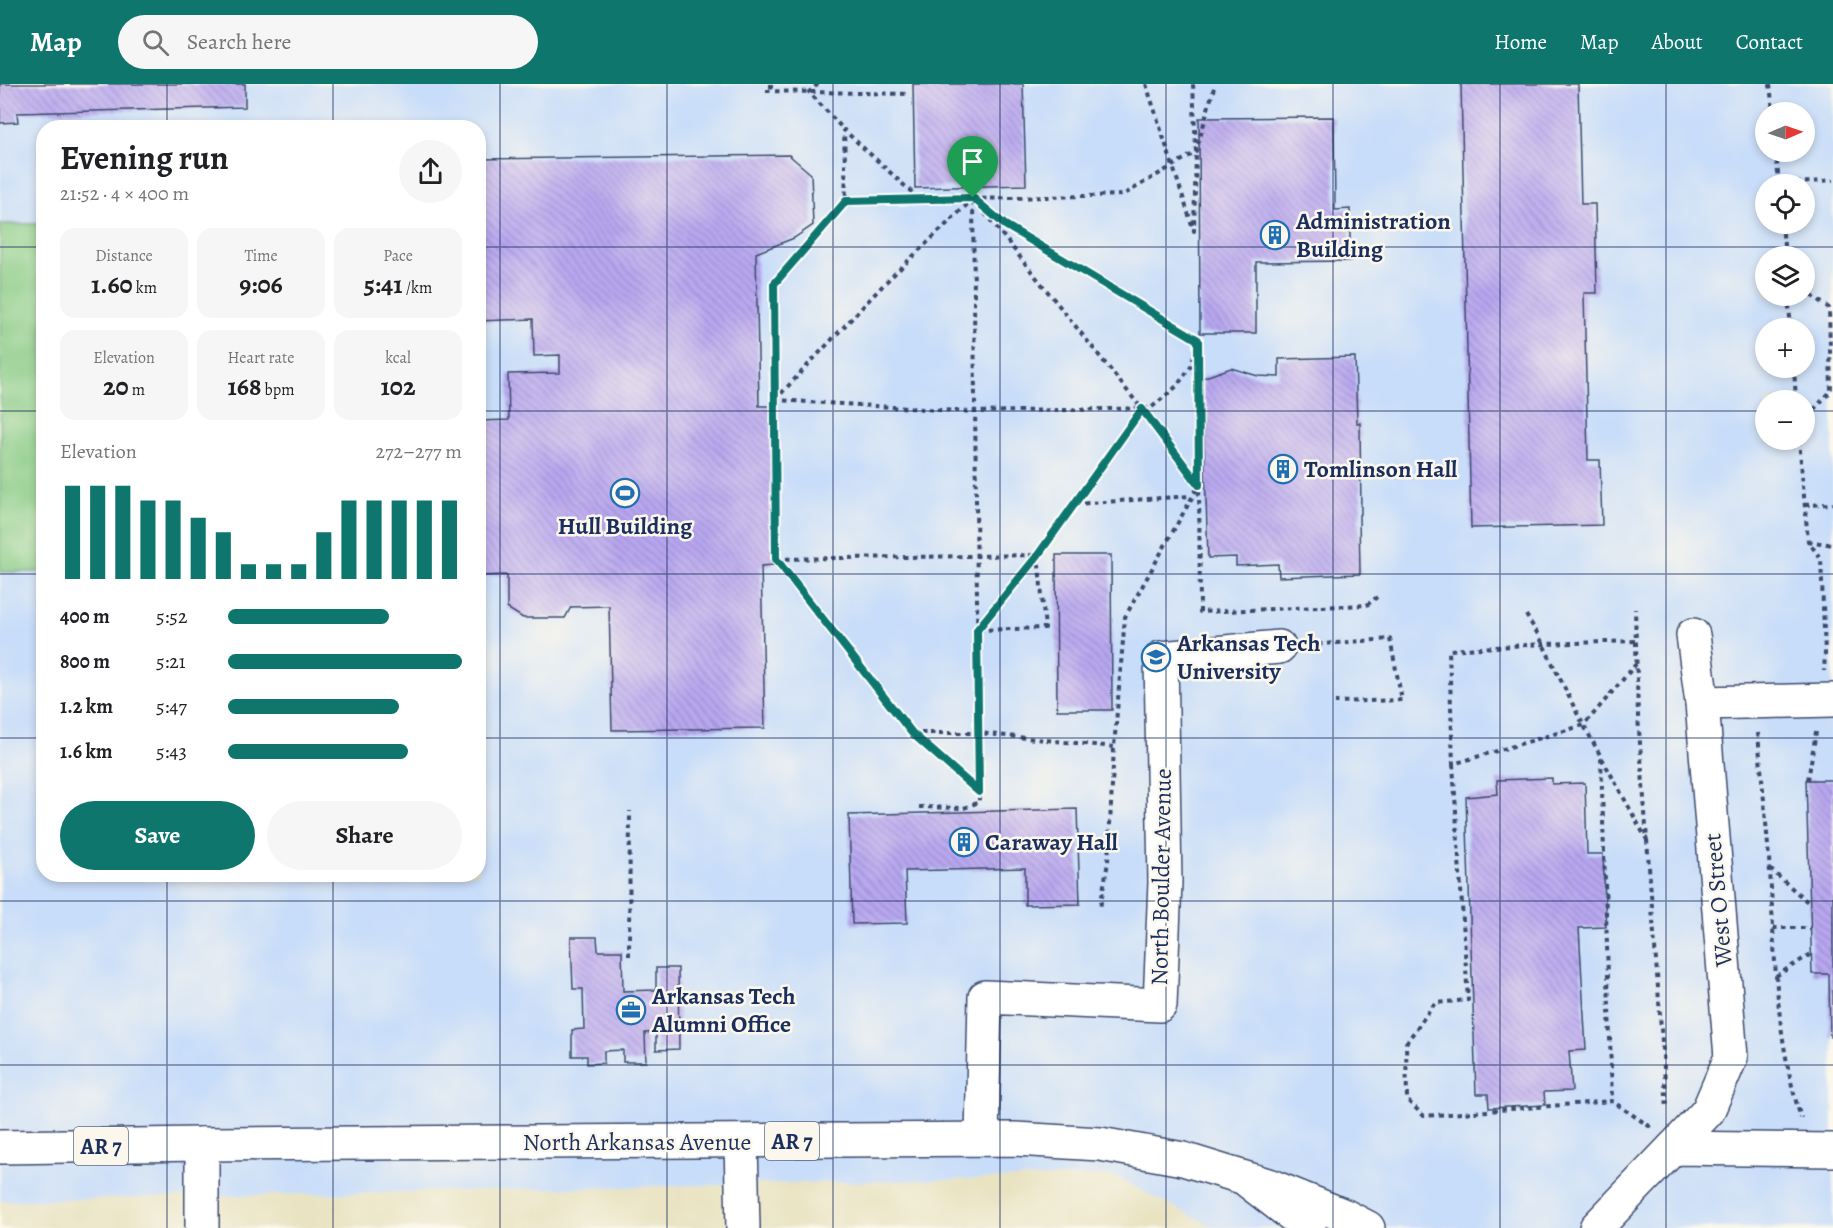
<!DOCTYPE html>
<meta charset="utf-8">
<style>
body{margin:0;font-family:Alegreya,serif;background:#f6f6f6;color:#202124;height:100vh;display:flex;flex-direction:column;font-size:22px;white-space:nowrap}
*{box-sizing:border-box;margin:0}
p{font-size:20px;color:#757577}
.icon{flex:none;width:33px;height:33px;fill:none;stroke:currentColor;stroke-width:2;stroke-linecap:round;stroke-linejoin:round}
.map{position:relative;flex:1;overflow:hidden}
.drawer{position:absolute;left:36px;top:36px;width:450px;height:762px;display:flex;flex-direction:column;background:#fff;border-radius:24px;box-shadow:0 3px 9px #0003}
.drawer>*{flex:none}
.needle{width:39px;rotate:88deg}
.controls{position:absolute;left:1755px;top:18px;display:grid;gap:12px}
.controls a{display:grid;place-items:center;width:60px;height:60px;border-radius:50%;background:#fff;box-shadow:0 3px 9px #0003;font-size:30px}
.pin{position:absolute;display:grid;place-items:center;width:51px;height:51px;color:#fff;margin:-62px -26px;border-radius:50% 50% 50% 0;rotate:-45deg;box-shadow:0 0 6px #0007}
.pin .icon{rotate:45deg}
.round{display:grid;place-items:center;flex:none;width:63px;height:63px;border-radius:32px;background:#f6f6f6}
.head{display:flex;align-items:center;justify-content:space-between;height:102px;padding:0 24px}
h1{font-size:33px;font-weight:700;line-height:45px}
.stats{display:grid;grid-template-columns:repeat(3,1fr);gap:9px;height:102px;padding:6px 24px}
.stats div{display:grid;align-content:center;border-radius:15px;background:#f6f6f6;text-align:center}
.stats b{font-size:26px;font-weight:700}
.stats small{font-size:16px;font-weight:400}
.stats p{font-size:16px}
.chart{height:168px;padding:12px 24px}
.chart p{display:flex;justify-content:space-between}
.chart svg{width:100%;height:108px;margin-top:6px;stroke:#0f766e;stroke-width:6}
.primary-button{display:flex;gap:12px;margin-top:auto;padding:12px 24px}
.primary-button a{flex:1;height:69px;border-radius:36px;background:#0f766e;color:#fff;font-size:24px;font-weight:700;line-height:69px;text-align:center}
.primary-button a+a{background:#f6f6f6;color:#202124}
ul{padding:0 24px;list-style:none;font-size:20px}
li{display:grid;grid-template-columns:96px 72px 1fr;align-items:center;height:45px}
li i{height:15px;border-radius:8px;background:#0f766e}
header{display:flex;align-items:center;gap:36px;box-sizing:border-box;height:84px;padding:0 30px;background:#0f766e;color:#fff}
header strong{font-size:28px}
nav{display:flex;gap:33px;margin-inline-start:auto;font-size:21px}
.search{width:420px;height:54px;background:#f6f6f6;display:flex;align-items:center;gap:15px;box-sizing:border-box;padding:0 21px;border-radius:33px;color:#757577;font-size:22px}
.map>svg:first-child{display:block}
</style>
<header>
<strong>Map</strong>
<div class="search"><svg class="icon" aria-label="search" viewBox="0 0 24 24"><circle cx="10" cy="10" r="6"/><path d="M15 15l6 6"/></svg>Search here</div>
<nav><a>Home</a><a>Map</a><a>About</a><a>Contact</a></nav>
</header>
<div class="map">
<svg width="1833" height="1144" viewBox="0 0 1833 1144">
<defs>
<pattern id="building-back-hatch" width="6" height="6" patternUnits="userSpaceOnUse" patternTransform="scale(1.5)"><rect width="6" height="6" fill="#b9a8f1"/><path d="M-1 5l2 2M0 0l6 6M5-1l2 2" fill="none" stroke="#9689c6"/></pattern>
</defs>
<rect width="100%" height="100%" fill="#fbf7ec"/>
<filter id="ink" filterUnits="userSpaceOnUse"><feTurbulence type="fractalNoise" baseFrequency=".0167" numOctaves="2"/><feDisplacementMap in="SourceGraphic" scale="12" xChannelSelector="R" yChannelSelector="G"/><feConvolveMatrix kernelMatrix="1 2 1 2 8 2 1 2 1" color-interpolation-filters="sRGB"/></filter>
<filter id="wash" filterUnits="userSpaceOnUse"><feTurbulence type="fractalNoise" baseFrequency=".008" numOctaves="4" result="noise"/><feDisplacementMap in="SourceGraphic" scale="24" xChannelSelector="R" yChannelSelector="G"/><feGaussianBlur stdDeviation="1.35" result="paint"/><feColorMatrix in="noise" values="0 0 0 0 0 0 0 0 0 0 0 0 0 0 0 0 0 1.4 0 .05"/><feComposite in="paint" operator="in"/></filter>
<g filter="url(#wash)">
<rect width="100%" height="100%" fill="#e9e3c2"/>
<path fill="#c8ddf9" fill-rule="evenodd" d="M0 0H1833V1144H1215L1113 1092 0 1117ZM1766 28H1804V68H1766ZM44 44H478V790H44ZM1766 100H1804V140H1766ZM1766 172H1804V212H1766ZM1766 244H1804V284H1766ZM1766 316H1804V356H1766Z"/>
<rect fill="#86ca83" stroke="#507c70" stroke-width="1.5" x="0" y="140" width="43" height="348"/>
<g id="blocks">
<g fill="url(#building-back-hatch)">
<polygon points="0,0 245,0 245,23 17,29 18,38 0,39"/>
<polygon points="913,0 1023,0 1026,101 915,104"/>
<polygon points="1461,0 1578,0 1581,120 1595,120 1597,209 1584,209 1588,376 1600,376 1602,441 1471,444"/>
<polygon points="1334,33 1335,126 1350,125 1350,177 1256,178 1256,249 1200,249 1199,34"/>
<polygon points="789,71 811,90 813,141 794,154 756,169 759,322 770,322 773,481 761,482 765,644 612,646 609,522 571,523 565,534 523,534 507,524 507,491 478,492 478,337 509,336 508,290 560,289 560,271 534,272 533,235 478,237 478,75"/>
<polygon points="1355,273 1357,339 1360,339 1361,430 1359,431 1360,490 1279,493 1278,480 1236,482 1236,473 1208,474 1202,294 1231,284 1258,292 1279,293 1279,275"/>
<polygon points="1056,471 1111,471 1112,626 1057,626"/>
<polygon points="1552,694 1552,700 1585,699 1587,770 1603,770 1606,843 1579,844 1586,966 1569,967 1572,1007 1544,1008 1545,1021 1489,1024 1488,1010 1476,1010 1466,713 1498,710 1497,696"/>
<polygon points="1806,696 1833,696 1833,953 1830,953 1829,890 1812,890"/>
<polygon points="1077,725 1080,820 1025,821 1025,784 905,787 907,839 852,840 849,731"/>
<polygon points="571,853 597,853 598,867 622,867 623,907 656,906 656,884 678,884 679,965 656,966 656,948 645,949 646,978 623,978 623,966 604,967 604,979 587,980 587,972 572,972 572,946 584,945 583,905 573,905"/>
</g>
</g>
</g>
<g filter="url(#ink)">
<use href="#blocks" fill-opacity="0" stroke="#3a4a6d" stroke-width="1.5"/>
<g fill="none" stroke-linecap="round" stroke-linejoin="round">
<g stroke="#3a4a6d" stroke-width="36">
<g id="minor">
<polyline points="1702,619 1833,616"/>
<polyline points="982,1055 985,913 1160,921 1165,798 1161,574 1279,563"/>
<polyline points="741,1058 743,1144"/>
<polyline points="202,1060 202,1144"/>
<polyline points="1673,1064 1708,1027 1731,973 1702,619 1693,551"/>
<polyline points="1596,1144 1673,1064 1833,1066"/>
</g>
</g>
<g stroke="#3a4a6d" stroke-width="36">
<polyline id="major" points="1249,1098 1309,1144"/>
</g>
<g stroke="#3a4a6d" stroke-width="36">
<polyline id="highway" points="0,1063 202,1060 1015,1055 1100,1060 1183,1075 1271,1102 1345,1132 1368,1144"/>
</g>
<g stroke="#3a4a6d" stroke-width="4" stroke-dasharray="4.5 4.5" stroke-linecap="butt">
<polyline points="771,0 771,7"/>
<polyline points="818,0 809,8 844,46"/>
<polyline points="1146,0 1194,147 1196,68 1193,0"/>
<polyline points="1770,0 1773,28"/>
<polyline points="766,7 908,10"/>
<polyline points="1776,68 1779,100"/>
<polyline points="1787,100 1833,96"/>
<polyline points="973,115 1123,111 1196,68 1215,0"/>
<polyline points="849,117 846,117 844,46 919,115"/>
<polyline points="979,122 1142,325 1199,401 1125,533 1114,663 1108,778 1100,824"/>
<polyline points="1782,140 1785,172"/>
<polyline points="1804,206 1829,224 1831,307 1804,336"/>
<polyline points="1788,212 1791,244"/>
<polyline points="1198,263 1200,528 1367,521 1377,513"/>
<polyline points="1794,284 1796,316"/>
<polyline points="775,316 975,328 1151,324 1177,302 1191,282 1198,256"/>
<polyline points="775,316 887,197 973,115"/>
<polyline points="1799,356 1808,457 1821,475 1825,569 1824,587"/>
<polyline points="1075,420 1191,412"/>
<polyline points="1805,421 1833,420"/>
<polyline points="1808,457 1833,461"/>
<polyline points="777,475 1038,471 1045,544 977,546 1038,471 1142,325"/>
<polyline points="1526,531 1539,552 1577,629 1647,756 1638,632 1635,525"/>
<polyline points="1635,557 1543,560 1449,566 1453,680 1584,641 1636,580"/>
<polyline points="1309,561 1390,555 1402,616 1335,618"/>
<polyline points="912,649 978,649 1114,663"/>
<path d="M1758 649C1762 700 1768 752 1771 804 1775 881 1777 959 1801 1034"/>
<polyline points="1601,674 1612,1017"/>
<polyline points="1453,680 1468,916 1435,919 1406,959 1407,1016 1424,1032 1612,1017 1649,1042 1652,1040"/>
<polyline points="1808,696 1816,648"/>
<polyline points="979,708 912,649 776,475 774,200 846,117 973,115 1005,141 1198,256"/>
<polyline points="919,723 964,724 979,718 973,115"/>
<polyline points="1647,756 1667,1025"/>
<polyline points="1770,785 1810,820"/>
<polyline points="1773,844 1810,844"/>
<polyline points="629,872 630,727"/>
<polyline points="1776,892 1811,870"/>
</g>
<use href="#minor" stroke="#fff" stroke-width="33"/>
<use href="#major" stroke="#fff" stroke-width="33"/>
<use href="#highway" stroke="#fff" stroke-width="33"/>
</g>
</g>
<g fill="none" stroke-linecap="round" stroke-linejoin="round" filter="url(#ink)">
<g stroke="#fff" stroke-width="12">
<polygon id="route" points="973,114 1005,141 1198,256 1199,401 1142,325 1038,471 977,546 979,708 912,649 776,475 774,200 846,117"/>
</g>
<use href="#route" stroke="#0f766e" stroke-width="8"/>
</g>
<path fill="none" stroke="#1b2f5e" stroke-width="1.5" stroke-opacity="0.55" d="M167 0V44M333 0V44M500 0V1144M667 0V1144M833 0V1144M1000 0V1144M1166 0V1144M1333 0V1144M1500 0V1144M1666 0V1144M0 163H44M478 163H1833M0 327H44M478 327H1766M1804 327H1833M0 490H44M478 490H1833M0 654H44M478 654H1833M167 790V1144M333 790V1144M0 817H1833M0 981H1833"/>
<defs>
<g id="building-ring" transform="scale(1.5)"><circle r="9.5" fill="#fbf7ec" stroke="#1f6fb2" stroke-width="1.5"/><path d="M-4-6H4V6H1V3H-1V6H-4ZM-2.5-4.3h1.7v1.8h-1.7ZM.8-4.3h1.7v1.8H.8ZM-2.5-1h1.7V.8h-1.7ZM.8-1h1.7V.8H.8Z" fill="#1f6fb2"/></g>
<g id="stadium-ring" transform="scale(1.5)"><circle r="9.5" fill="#fbf7ec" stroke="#1f6fb2" stroke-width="1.5"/><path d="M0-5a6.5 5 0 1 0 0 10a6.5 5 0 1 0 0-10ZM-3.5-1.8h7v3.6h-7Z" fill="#1f6fb2"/></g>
<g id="university-ring" transform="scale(1.5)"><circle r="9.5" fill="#fbf7ec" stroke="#1f6fb2" stroke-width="1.5"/><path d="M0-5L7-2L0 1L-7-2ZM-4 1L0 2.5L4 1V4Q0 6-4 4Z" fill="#1f6fb2"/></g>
<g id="office-ring" transform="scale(1.5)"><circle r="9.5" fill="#fbf7ec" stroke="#1f6fb2" stroke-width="1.5"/><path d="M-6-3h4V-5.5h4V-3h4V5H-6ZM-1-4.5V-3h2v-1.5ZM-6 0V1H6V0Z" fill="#1f6fb2"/></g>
</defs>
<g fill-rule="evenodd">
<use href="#building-ring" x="1275" y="151"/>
<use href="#building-ring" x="1283" y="385"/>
<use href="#stadium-ring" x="625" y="409"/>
<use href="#university-ring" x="1156" y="573"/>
<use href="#building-ring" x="964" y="758"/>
<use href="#office-ring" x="631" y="926"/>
</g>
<g text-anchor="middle" stroke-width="5" stroke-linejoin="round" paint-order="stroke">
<g fill="#fbf7ec" stroke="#5e6b89" stroke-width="1.5">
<rect x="765" y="1038" width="54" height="38" rx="4.5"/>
<rect x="74" y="1043" width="54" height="38" rx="4.5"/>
</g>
<g font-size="22" font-weight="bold" fill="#1b2f5e">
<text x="792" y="1065">AR 7</text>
<text x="101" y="1070">AR 7</text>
</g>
<g font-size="24" font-weight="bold" fill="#1b2f5e" stroke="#fbf7ec" text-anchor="start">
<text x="1296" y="145">Administration<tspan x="1296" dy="28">Building</tspan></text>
<text x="1304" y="393">Tomlinson Hall</text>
<text x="625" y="450" text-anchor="middle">Hull Building</text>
<text x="1177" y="567">Arkansas Tech<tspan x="1177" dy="28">University</tspan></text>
<text x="985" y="766">Caraway Hall</text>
<text x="652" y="920">Arkansas Tech<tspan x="652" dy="28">Alumni Office</tspan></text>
</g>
<g font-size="24" fill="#1b2f5e" stroke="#fbf7ec">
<text transform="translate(1161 793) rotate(-89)" y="8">North Boulder Avenue</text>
<text transform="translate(1718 816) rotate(-95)" y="8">West O Street</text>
<text x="637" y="1066">North Arkansas Avenue</text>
</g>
</g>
</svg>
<div class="controls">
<a><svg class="needle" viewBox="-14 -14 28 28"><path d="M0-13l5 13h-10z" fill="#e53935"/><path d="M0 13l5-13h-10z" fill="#757577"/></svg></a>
<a><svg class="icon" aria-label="locate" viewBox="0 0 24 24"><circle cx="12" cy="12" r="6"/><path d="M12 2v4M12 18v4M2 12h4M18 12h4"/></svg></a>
<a><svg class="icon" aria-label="layers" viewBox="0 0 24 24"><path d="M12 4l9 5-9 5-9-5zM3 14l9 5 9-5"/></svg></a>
<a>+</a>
<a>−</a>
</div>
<div class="pin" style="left:973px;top:114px;background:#1e9e55"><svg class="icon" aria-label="arrive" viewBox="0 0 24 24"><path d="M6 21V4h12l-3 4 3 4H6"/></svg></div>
<section class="drawer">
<div class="head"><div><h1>Evening run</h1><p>21:52 · 4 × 400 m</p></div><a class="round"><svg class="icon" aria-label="share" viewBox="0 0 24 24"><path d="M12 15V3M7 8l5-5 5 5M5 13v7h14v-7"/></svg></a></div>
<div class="stats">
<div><p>Distance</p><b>1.60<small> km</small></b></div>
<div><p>Time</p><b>9:06</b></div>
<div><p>Pace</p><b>5:41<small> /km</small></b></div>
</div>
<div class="stats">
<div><p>Elevation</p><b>20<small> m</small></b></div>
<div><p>Heart rate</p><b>168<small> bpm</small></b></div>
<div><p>kcal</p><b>102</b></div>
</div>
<div class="chart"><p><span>Elevation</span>272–277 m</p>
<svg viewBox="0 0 160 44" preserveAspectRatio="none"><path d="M5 44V6M15 44V6M25 44V6M35 44V12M45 44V12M55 44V19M65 44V25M75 44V38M85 44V38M95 44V38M105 44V25M115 44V12M125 44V12M135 44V12M145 44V12M155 44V12"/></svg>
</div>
<ul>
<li><b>400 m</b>5:52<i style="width:69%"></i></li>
<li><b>800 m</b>5:21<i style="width:100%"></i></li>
<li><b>1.2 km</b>5:47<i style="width:73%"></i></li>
<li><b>1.6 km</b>5:43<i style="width:77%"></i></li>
</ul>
<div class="primary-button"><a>Save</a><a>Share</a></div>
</section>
</div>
